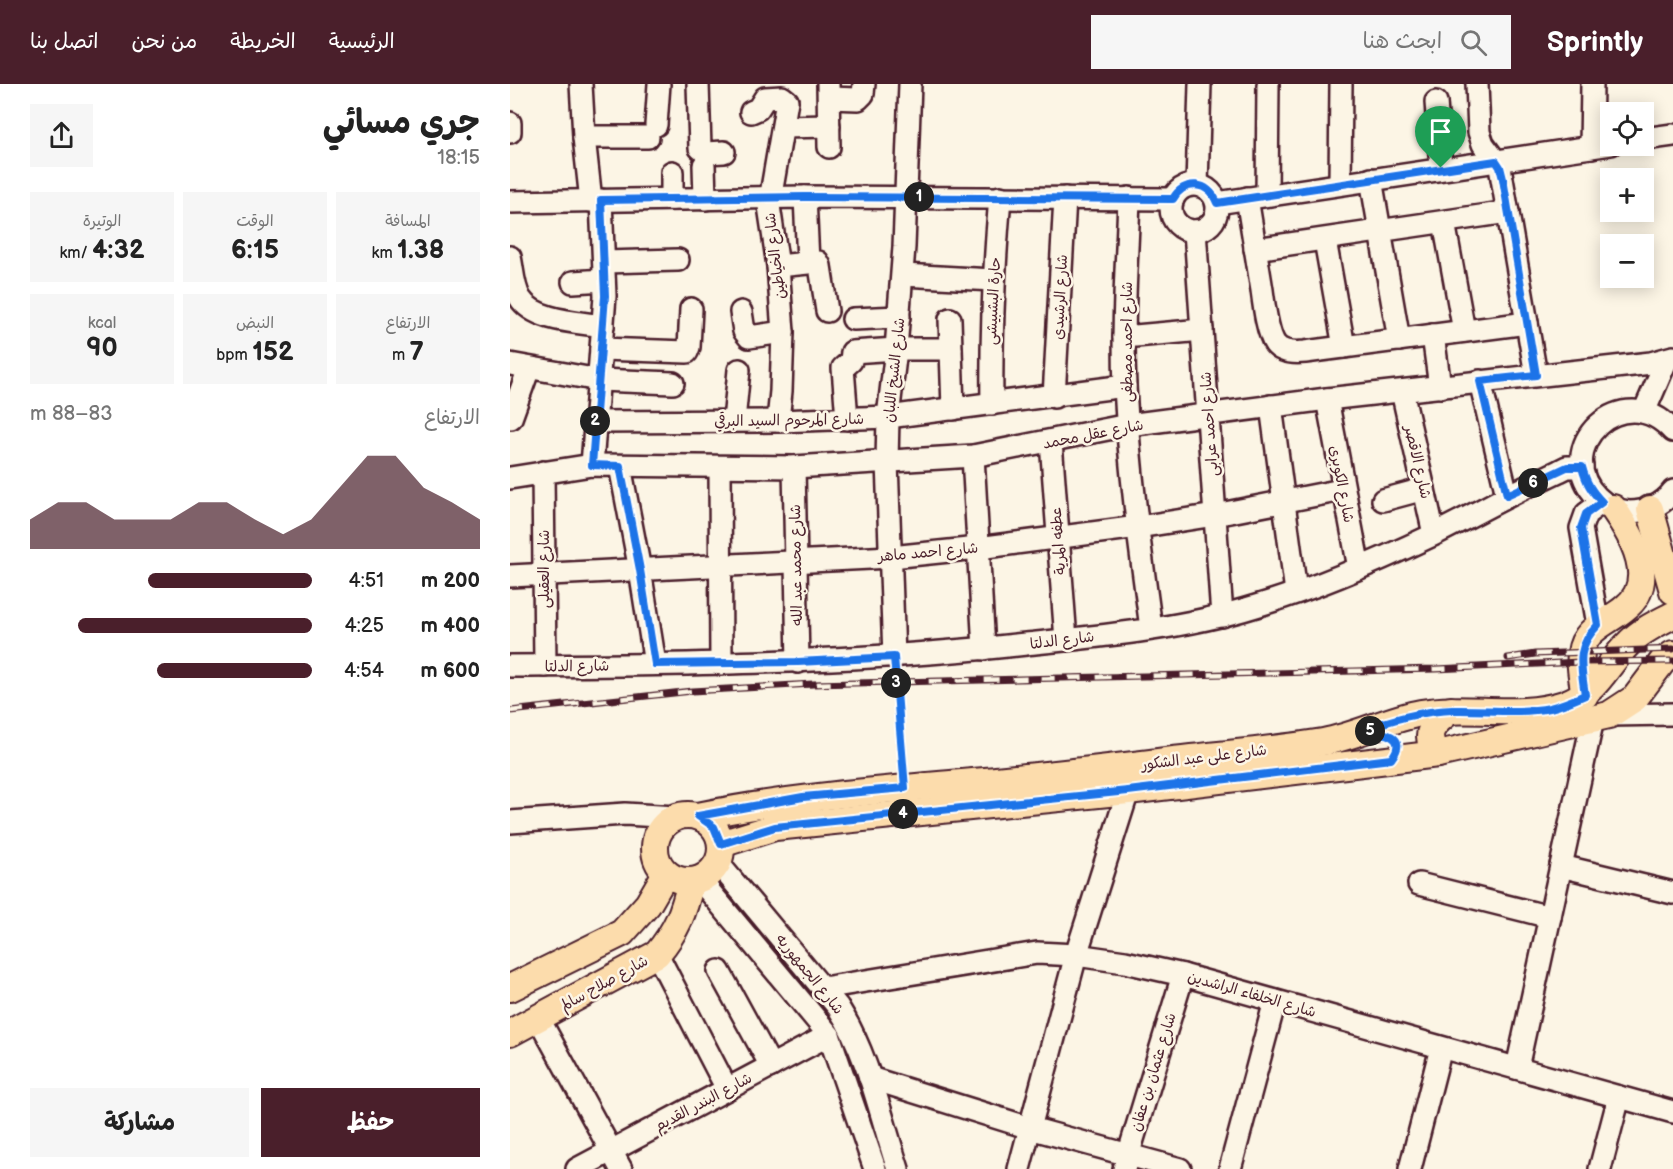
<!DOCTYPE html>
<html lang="ar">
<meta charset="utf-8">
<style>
body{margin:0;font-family:"Balsamiq Sans","Playpen Sans Arabic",sans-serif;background:#f6f6f6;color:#222;direction:rtl;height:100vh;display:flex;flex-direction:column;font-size:22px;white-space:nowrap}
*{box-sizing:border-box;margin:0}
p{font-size:20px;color:#767676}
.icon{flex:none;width:33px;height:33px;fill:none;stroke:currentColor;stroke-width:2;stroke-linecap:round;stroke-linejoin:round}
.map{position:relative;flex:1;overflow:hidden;direction:ltr}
.sheet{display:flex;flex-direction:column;background:#fff;width:510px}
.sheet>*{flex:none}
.buttons{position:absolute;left:1090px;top:18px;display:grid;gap:12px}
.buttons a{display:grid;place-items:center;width:54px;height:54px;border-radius:0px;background:#fff;box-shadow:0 3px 15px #0003;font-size:30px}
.pin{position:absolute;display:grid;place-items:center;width:51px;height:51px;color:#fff;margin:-62px -26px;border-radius:50% 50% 50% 0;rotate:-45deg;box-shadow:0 0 6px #0007}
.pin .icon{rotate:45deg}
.km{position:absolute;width:30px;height:30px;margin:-15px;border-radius:50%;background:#222;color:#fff;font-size:16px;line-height:30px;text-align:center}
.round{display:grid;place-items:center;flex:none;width:63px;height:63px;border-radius:0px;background:#f6f6f6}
.head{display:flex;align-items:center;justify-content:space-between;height:102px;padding:0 30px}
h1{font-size:33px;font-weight:700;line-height:45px}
.figures{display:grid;grid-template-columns:repeat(3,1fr);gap:9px;height:102px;padding:6px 30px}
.figures div{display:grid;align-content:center;border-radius:0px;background:#f6f6f6;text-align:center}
.figures b{font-size:26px;font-weight:700}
.figures small{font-size:16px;font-weight:400}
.figures p{font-size:16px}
.chart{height:168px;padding:12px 30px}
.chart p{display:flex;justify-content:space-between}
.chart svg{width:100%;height:108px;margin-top:6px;fill:#4a1f2b;opacity:.7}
.button{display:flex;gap:12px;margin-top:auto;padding:12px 30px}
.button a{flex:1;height:69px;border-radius:0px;background:#4a1f2b;color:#fff;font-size:24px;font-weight:700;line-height:69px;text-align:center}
.button a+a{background:#f6f6f6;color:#222}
ul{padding:0 30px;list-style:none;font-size:20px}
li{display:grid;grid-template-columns:96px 72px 1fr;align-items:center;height:45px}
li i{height:15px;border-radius:8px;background:#4a1f2b}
header{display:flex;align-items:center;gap:36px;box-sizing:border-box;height:84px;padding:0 30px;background:#4a1f2b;color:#fff}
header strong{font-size:28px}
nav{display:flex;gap:33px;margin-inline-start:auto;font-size:21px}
.search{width:420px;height:54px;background:#f6f6f6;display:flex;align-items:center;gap:15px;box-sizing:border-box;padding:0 21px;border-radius:0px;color:#767676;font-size:22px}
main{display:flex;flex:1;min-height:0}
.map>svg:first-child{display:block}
</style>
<header>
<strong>Sprintly</strong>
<div class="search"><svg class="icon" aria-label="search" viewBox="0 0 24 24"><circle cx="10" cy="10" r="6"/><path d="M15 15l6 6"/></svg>ابحث هنا</div>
<nav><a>الرئيسية</a><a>الخريطة</a><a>من نحن</a><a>اتصل بنا</a></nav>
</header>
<main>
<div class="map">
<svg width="1163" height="1085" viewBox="0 0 1163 1085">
<rect width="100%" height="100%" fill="#fcf5e5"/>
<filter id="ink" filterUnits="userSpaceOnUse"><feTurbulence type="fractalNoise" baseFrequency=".0167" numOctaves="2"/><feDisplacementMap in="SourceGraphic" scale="12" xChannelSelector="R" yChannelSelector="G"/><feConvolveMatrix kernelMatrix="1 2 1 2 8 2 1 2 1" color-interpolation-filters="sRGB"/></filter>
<g filter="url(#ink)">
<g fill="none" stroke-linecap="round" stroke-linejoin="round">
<g stroke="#4a1f2b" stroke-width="26">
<g id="minor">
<polyline points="71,0 74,53 81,117"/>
<polyline points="188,0 190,64 196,69 214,68"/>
<polyline points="318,0 319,63"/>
<polyline points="967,0 969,48 973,60 990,83 1026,291"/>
<polyline points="319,14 348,15 353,10 354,0"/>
<polyline points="926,18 931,84"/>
<polyline points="241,28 248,25 255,14 272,13 277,17 259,122 268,182 273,248 271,307 268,337"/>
<polyline points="0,39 0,48"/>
<polyline points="146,41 149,0"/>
<polyline points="273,43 319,42"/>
<polyline points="74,53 138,53"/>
<polyline points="1134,55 1163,51"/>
<polyline points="1081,63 1082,0"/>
<polyline points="194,81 195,115"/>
<polyline points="162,88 162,115"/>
<polyline points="861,95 889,256"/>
<polyline points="830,99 831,0"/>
<polyline points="687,101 690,0"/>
<circle cx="684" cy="124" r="23"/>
<polyline points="757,110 758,0"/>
<polyline points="295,113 298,178"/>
<path d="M619 114C617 177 612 240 615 302 619 383 630 464 641 544"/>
<path d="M737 114C742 144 747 175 752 206 754 221 757 248 765 260 772 269 785 269 795 268L1017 239"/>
<polyline points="0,118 295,113 663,115"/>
<polyline points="707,119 1101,60"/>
<polyline points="934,138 954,247"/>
<polyline points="685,147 712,532"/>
<polyline points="815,156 834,263"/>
<polyline points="745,165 998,128"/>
<path d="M0 173C3 186 3 202 10 214 24 237 68 238 93 242"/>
<polyline points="94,178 168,176"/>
<polyline points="268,182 308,178 310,182 317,227"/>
<polyline points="393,191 483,196"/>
<polyline points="63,198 94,196"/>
<polyline points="231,228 234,247 239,253 273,248"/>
<polyline points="343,235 389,233"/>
<polyline points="440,235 443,325"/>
<polyline points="923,251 930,303"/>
<polyline points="614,253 692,246"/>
<polyline points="91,265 177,268 179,263 181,225"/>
<polyline points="0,280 89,296 163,299"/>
<polyline points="970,297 997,411"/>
<polyline points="892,307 924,450"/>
<polyline points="544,313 555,114"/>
<polyline points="817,315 849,484"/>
<path d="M482 320C481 251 484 183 490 113"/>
<polyline points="761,322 786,508"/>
<polyline points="1134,328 1157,275"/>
<polyline points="1,334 19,284"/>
<polyline points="337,335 333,284 341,277 342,268 386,265 441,265"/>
<polyline points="224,337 229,286"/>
<polyline points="85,338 268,337 378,333 615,302"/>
<path d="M1163 347C1113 291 1039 365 1087 413 1095 421 1107 427 1119 428 1136 428 1153 421 1163 407"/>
<polyline points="541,358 556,556"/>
<polyline points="463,372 474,565"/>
<polyline points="82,381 95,212 91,116"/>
<polyline points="110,382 130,486 145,580"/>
<polyline points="210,383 211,580"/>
<polyline points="284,383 288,578"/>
<polyline points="33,388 35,582"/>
<polyline points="0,394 82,381 284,383 463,372 618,341 817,315 1141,279 1163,273"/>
<polyline points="873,416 914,405"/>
<polyline points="0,492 381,473 468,464 628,443 705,431 832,406"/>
<polyline points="1088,541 1071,444 1076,430 1092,418"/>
<polyline points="384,573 377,378 378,333 386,265 394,163 400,0"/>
<path d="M0 582C172 581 344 579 516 560 593 552 672 545 746 522 807 504 866 478 923 451 965 430 1006 407 1049 387L1057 383H1072"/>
<polyline points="1099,631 1163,630"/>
<polyline points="0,738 115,730 166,733"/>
<path d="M208 779 328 923C359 972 370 1030 388 1085"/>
<polyline points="1051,782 1163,809"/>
<polyline points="190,796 319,951 365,1085"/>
<polyline points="909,800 1040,833"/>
<polyline points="147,870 217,1005"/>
<polyline points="209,887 261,982"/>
<polyline points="313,904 527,869 566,871 615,878 673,891 1163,1028"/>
<polyline points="29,935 111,1085"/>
<polyline points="1007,984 1083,635"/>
<polyline points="360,994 520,1044 670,1085"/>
<polyline points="67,1085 319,951"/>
<polyline points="509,1085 566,871 618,707"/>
<polyline points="614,1085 673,891"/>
<polyline points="720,1085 765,917"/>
<polyline points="900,1085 931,964"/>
<polyline points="1090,1085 1109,1013"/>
</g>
</g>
<g stroke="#4a1f2b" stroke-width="30">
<g id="major">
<polyline points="1140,425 1163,507"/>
<path d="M1075 611C1073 598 1069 582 1071 569 1074 544 1099 538 1115 524 1149 498 1122 451 1103 424"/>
<path d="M928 670C911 649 924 639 941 626"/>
<circle cx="178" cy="764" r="33"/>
<path d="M188 732C275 714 363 707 452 699 528 693 605 683 681 674 725 669 769 665 813 658 847 652 878 635 911 629 958 621 1008 635 1054 620 1089 608 1095 581 1120 558 1132 546 1148 539 1163 531"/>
<polyline points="211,760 265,743 618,707 928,670 1099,631 1125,614 1153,577 1163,570"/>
<polyline points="0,904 112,849 138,820 156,789"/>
<path d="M0 949 147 870C167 846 174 828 181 797"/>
</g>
</g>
<polyline stroke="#4a1f2b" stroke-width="3" stroke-dasharray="4.5 4.5" stroke-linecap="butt" points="385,593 393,685"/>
<use href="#minor" stroke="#fcf5e5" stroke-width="21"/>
<use href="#major" stroke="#fcdcac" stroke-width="26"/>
<g stroke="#4a1f2b" stroke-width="7">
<g id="rail">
<polyline points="998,574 1025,570 1163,565"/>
<polyline points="0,627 182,607 303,600 926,585 1071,578 1163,577"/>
</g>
</g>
<use href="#rail" stroke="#fcf5e5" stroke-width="4.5" stroke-dasharray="14" stroke-linecap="butt"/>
</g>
</g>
<g fill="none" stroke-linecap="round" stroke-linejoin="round" filter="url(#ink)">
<g stroke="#fff" stroke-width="12">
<path id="route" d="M986 77 990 83 993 95 1026 291 970 297 997 411 1057 383H1072C1076 398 1081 407 1092 418L1076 430 1071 444 1088 541C1065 564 1071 581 1075 611 1064 616 1052 621 1040 624 1008 630 975 625 942 626 911 627 881 636 852 646 869 648 901 650 881 675L618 707 265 743 211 760 204 743 188 732 293 713 395 704 384 573 288 578 145 580 130 486 110 382 82 381 95 212 91 116 295 113 663 115C674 95 699 97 707 119Z"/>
</g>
<use href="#route" stroke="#1a73e8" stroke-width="8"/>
</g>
<g text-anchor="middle" stroke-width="5" stroke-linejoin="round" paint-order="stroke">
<g font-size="15" fill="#4a1f2b" stroke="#fcf5e5">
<text transform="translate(265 172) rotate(-97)" y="5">شارع الخياطين</text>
<text transform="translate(550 213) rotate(-87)" y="5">شارع الرشيدى</text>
<text transform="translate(483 217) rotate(-87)" y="5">حارة البشبيشى</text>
<text transform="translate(617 258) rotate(-90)" y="5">شارع احمد مصطفى</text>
<text transform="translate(384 286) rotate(-84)" y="5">شارع الشيخ اللبان</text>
<text transform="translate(279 336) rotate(-1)" y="5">شارع المرحوم السيد البرقي</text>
<text transform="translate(699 340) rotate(-94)" y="5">شارع احمد عرابى</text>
<text transform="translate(583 350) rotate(-11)" y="5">شارع عقل محمد</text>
<text transform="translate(908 378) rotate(77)" y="5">شارع الاقصر</text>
<text transform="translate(832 400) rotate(79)" y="5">شارع الكوبرى</text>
<text transform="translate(548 457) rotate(-94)" y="5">عطفه المرية</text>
<text transform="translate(418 468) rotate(-5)" y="5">شارع احمد ماهر</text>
<text transform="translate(286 481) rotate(-91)" y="5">شارع محمد عبد الله</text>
<text transform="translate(34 485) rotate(-90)" y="5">شارع العقيلى</text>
<text transform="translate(552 556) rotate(-7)" y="5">شارع الدلتا</text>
<text transform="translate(67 582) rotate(-1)" y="5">شارع الدلتا</text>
<text transform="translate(694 673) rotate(-7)" y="5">شارع على عبد الشكور</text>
<text transform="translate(300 890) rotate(51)" y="5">شارع الجمهوريه</text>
<text transform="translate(94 899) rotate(-29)" y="5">شارع صلاح سالم</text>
<text transform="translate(742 910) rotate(16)" y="5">شارع الخلفاء الراشدين</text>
<text transform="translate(643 988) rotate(-73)" y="5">شارع عثمان بن عفان</text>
<text transform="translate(193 1018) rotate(-28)" y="5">شارع البندر القديم</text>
</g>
</g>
</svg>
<div class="buttons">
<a><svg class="icon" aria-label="locate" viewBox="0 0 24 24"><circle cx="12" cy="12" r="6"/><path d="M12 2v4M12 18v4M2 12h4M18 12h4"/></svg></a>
<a>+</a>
<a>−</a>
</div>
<div class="pin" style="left:931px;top:84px;background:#1e9e55"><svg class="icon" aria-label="arrive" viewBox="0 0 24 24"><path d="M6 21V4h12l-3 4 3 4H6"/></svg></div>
<b class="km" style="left:409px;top:113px">1</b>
<b class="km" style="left:85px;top:337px">2</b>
<b class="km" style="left:386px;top:599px">3</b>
<b class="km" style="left:393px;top:730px">4</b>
<b class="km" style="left:860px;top:647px">5</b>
<b class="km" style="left:1023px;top:399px">6</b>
</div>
<section class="sheet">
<div class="head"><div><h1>جري مسائي</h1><p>18:15</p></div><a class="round"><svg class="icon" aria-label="share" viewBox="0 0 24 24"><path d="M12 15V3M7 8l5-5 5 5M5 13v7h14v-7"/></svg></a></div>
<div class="figures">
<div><p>المسافة</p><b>1.38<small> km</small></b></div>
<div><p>الوقت</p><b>6:15</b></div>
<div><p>الوتيرة</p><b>4:32<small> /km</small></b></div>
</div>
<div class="figures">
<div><p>الارتفاع</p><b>7<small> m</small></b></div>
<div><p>النبض</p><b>152<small> bpm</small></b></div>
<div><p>kcal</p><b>90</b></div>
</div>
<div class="chart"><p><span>الارتفاع</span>83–88 m</p>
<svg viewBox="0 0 160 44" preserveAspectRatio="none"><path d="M0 44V32L10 25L20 25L30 32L40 32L50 32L60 25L70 25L80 32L90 38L100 32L110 19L120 6L130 6L140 19L150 25L160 32V44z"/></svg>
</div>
<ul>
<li><b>200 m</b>4:51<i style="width:58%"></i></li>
<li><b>400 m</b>4:25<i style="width:83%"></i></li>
<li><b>600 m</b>4:54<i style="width:55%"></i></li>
</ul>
<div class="button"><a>حفظ</a><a>مشاركة</a></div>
</section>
</main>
